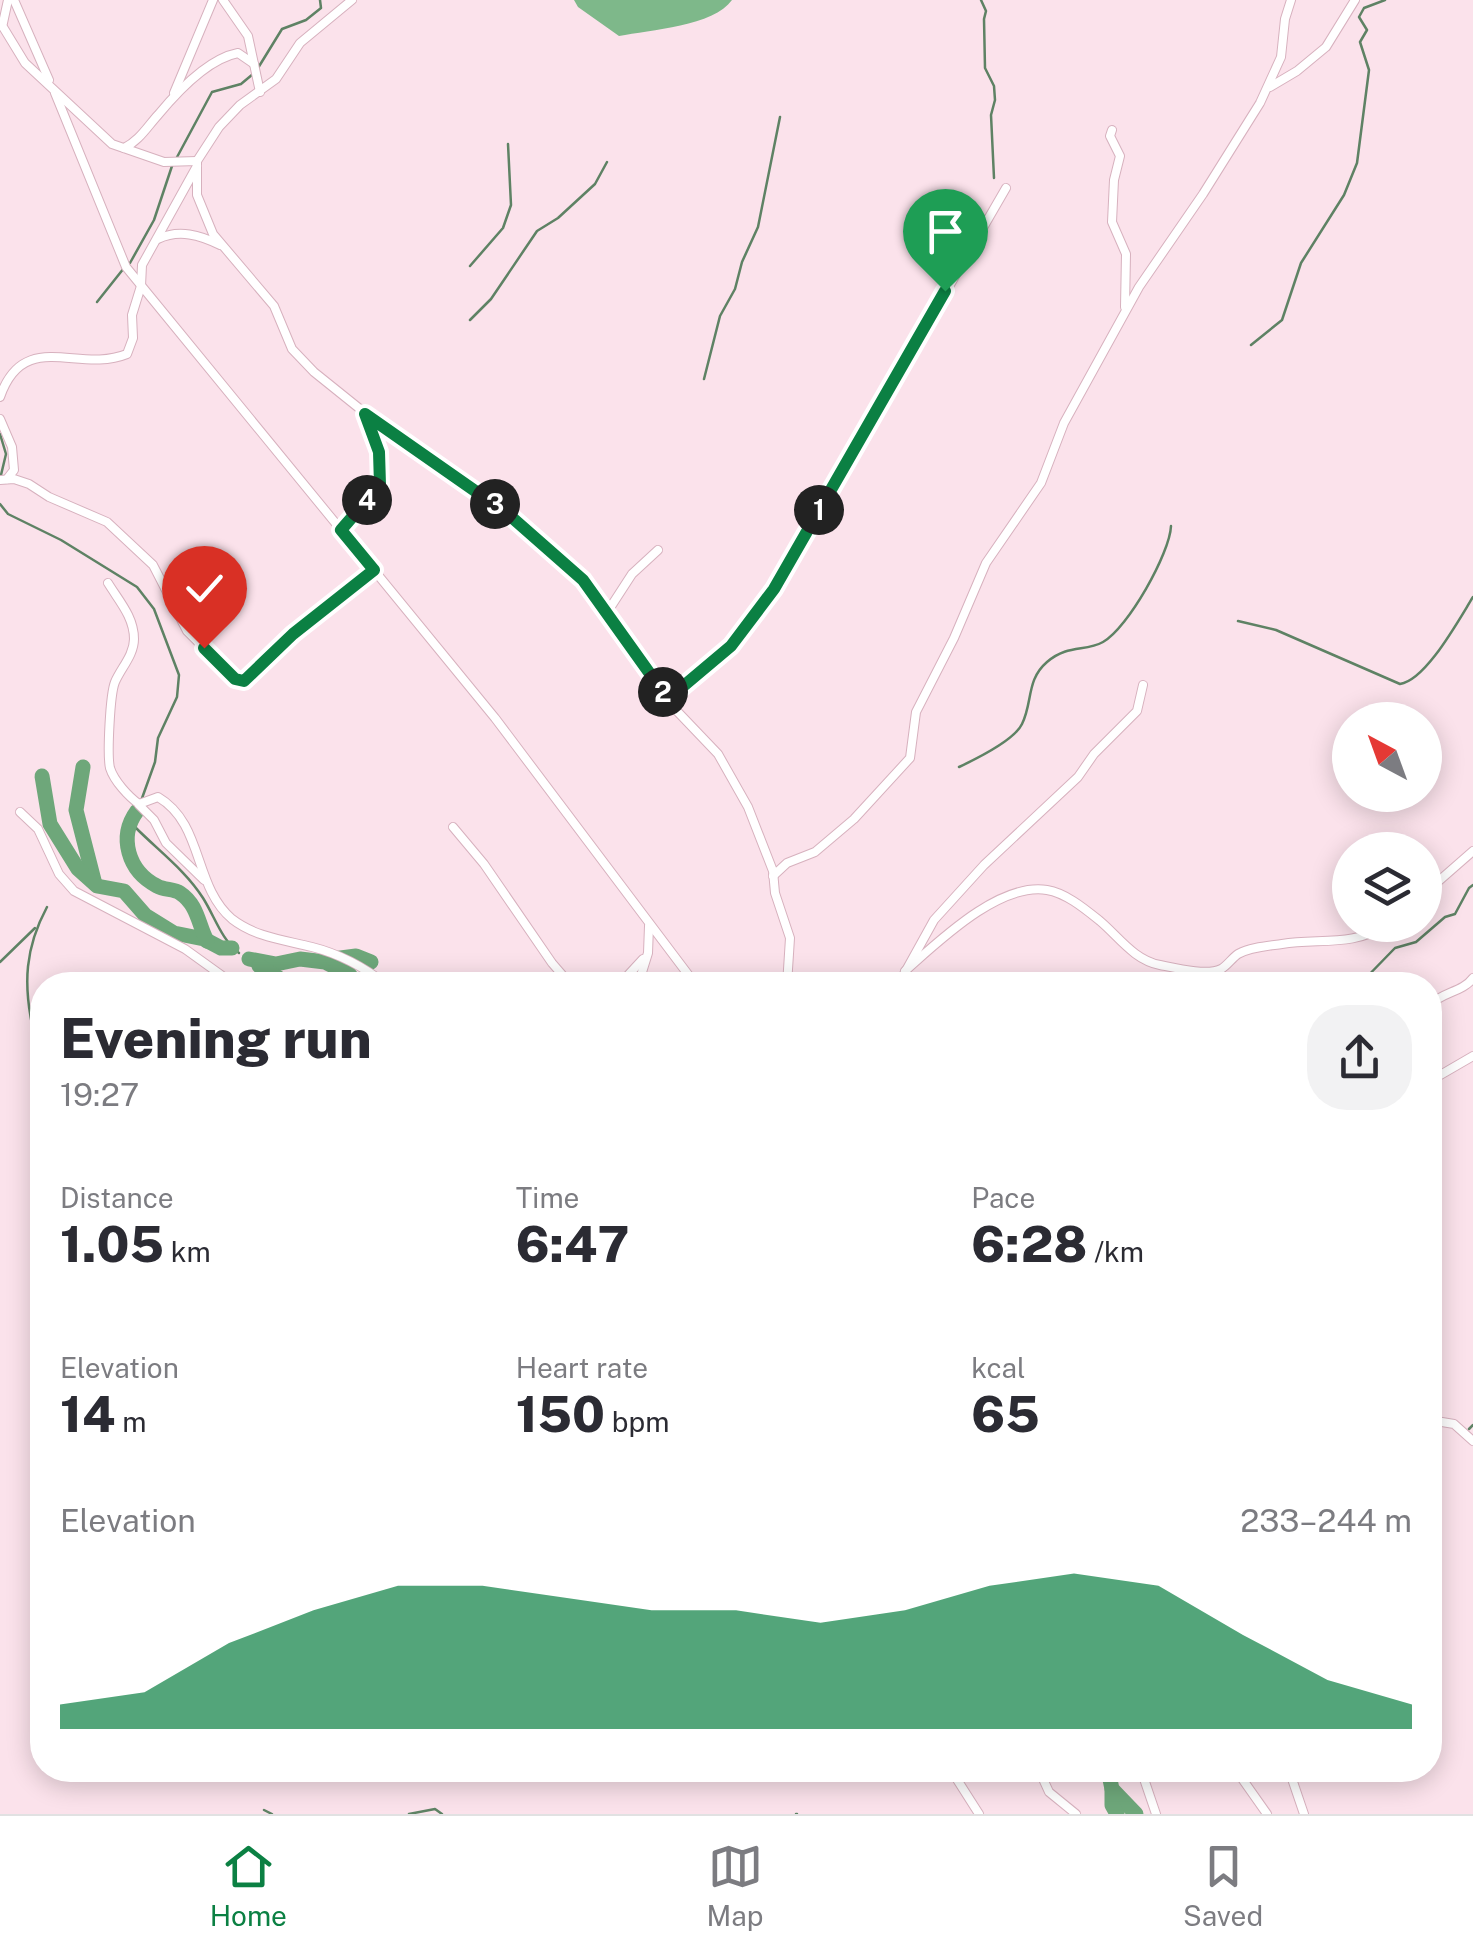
<!DOCTYPE html>
<meta charset="utf-8">
<style>
body{margin:0;font-family:"Public Sans",sans-serif;background:#f2f2f3;color:#2b2b33;height:100vh;display:flex;flex-direction:column;font-size:38px;white-space:nowrap}
*{box-sizing:border-box;margin:0}
p{font-size:32px;color:#7c7c81}
.icon{flex:none;width:55px;height:55px;fill:none;stroke:currentColor;stroke-width:2;stroke-linecap:round;stroke-linejoin:round}
.map{position:relative;flex:1;overflow:hidden}
.panel{position:absolute;left:30px;top:972px;width:1412px;height:810px;display:flex;flex-direction:column;background:#fff;border-radius:40px;box-shadow:0 5px 25px #0003}
.panel>*{flex:none}
.needle{width:65px;rotate:319deg}
.buttons{position:absolute;left:1332px;top:702px;display:grid;gap:20px}
.buttons a{display:grid;place-items:center;width:110px;height:110px;border-radius:50%;background:#fff;box-shadow:0 5px 25px #0003;font-size:50px}
.pin{position:absolute;display:grid;place-items:center;width:85px;height:85px;color:#fff;margin:-102px -42px;border-radius:50% 50% 50% 0;rotate:-45deg;box-shadow:0 0 10px #0007}
.pin .icon{rotate:45deg}
.km{position:absolute;width:50px;height:50px;margin:-25px;border-radius:50%;background:#222;color:#fff;font-size:28px;line-height:50px;text-align:center}
.round{display:grid;place-items:center;flex:none;width:105px;height:105px;border-radius:40px;background:#f2f2f3}
.head{display:flex;align-items:center;justify-content:space-between;height:170px;padding:0 30px}
h1{font-size:55px;font-weight:800;line-height:75px}
.figures{display:grid;grid-template-columns:repeat(3,1fr);gap:15px;height:170px;padding:10px 30px}
.figures div{display:grid;align-content:center}
.figures b{font-size:50px;font-weight:800}
.figures small{font-size:28px;font-weight:400}
.figures p{font-size:28px}
.chart{height:280px;padding:20px 30px}
.chart p{display:flex;justify-content:space-between}
.chart svg{width:100%;height:180px;margin-top:10px;fill:#0b8043;opacity:.7}
.dock{display:flex;justify-content:space-around;align-items:center;height:140px;border-top:2px solid #e1e1e2;background:#fff;font-size:28px;color:#7c7c81}
.dock a{display:grid;justify-items:center;gap:5px}
.dock .active{color:#0b8043}
.map>svg:first-child{display:block}
</style>
<div class="map">
<svg width="1473" height="1814" viewBox="0 0 1473 1814">
<rect width="100%" height="100%" fill="#fbe2eb"/>
<path fill="#7eb88a" d="M574 0H732C714 26 650 30 619 36L578 7Z"/>
<g fill="none" stroke-linecap="round" stroke-linejoin="round">
<g stroke="#5e8264" stroke-width="2.5">
<polyline points="981,0 986,11 984,19 985,68 994,86 995,100 991,115 994,178"/>
<polyline points="258,68 282,29 306,20 321,8 320,0"/>
<polyline points="176,159 212,92 241,84 253,74"/>
<polyline points="130,263 154,220 172,166"/>
<polyline points="470,266 503,228 511,205 508,144"/>
<polyline points="97,302 124,268"/>
<polyline points="470,320 491,299 537,231 558,218 595,184 607,162"/>
<polyline points="1251,345 1282,320 1301,263 1344,195 1357,163 1369,70 1360,42 1367,30 1359,17 1364,8 1385,0"/>
<polyline points="704,379 720,316 735,289 742,262 758,227 780,117"/>
<polyline points="0,434 6,454 1,475"/>
<polyline points="0,504 8,514 61,540 137,587 154,609 179,675 177,697 158,738 155,762 141,801"/>
<path d="M1238 621 1276 630 1400 684C1426 680 1458 621 1473 597"/>
<path d="M959 767C976 759 1014 741 1022 724 1033 702 1026 680 1047 662 1068 644 1085 652 1103 642 1128 628 1170 553 1171 526"/>
<path d="M137 810 134 820 136 828C159 851 186 871 203 898 215 917 221 939 239 953"/>
<polyline points="0,962 35,928"/>
<polyline points="1359,985 1395,948 1416,942 1445,917 1455,914 1469,888 1473,885"/>
<path d="M33 1029C23 984 25 948 47 907"/>
<polyline points="1469,1429 1473,1425"/>
<polyline points="264,1810 272,1814"/>
<polyline points="409,1814 435,1809 442,1814"/>
<polyline points="796,1814 797,1814"/>
</g>
<g stroke="#6ea77a" stroke-width="15">
<polyline points="83,767 76,810 95,884"/>
<polyline points="42,776 50,824 78,869 97,886 124,891 145,915 174,933 204,939 221,948 232,948"/>
<path d="M137 811C118 837 128 871 157 886 164 890 174 889 180 893 198 905 198 924 207 941"/>
<polyline points="249,959 276,964 300,959 325,962 349,974 358,985"/>
<polyline points="333,959 356,956 371,962"/>
<polyline points="259,966 290,985"/>
<polyline points="1108,1770 1112,1789 1136,1814"/>
<polyline points="1112,1789 1112,1805 1117,1814"/>
</g>
<g stroke="#d7b1be" stroke-width="10">
<g id="street">
<polyline points="14,0 49,80"/>
<polyline points="223,0 248,36 260,92"/>
<polyline points="0,22 25,63 112,144 164,162 197,161 197,195 213,234 274,306 292,349 314,372 365,413 508,514 583,580 675,709 718,754 748,807 773,871 775,893 790,938 787,985"/>
<polyline points="3,23 8,0"/>
<polyline points="1270,87 1297,71 1326,47 1355,0"/>
<polyline points="55,93 126,267 495,718 696,985"/>
<polyline points="174,93 213,0"/>
<polyline points="1112,130 1110,136 1120,156 1114,180 1112,222 1126,254 1125,307"/>
<path d="M124 148C139 141 147 127 158 115 177 92 207 59 238 53L254 64"/>
<polyline points="197,161 219,127 240,105 276,79 300,43 352,0"/>
<path d="M158 239C179 229 200 235 220 245"/>
<path d="M0 397C24 328 78 374 127 354L133 338 132 315 141 286 142 265 197 166"/>
<polyline points="0,419 12,447 14,470 7,479"/>
<polyline points="0,480 14,479 29,484 49,497 107,522 153,565 187,631 235,679 244,681 293,634 374,569"/>
<polyline points="341,530 380,485 379,452 366,417"/>
<path d="M108 583C119 601 134 617 134 639 134 655 121 668 115 682 110 694 107 755 110 768 114 781 129 797 139 804L158 797C204 824 193 886 232 919 255 937 284 940 312 947 340 954 364 967 387 985"/>
<polyline points="608,611 632,574 658,550"/>
<polyline points="668,699 731,645 774,589 1006,188"/>
<polyline points="139,805 154,820 166,843 204,880"/>
<polyline points="20,812 38,829 59,874 74,891 185,949 235,985"/>
<polyline points="453,827 484,864 552,963 571,985"/>
<polyline points="773,876 787,863 815,852 854,819 910,758 916,712 954,638 986,563 1041,483 1064,423 1139,287 1203,194 1260,103 1281,57 1285,19 1291,0"/>
<polyline points="1425,893 1473,851"/>
<path d="M905 971C938 942 999 882 1047 890 1066 893 1085 909 1100 921 1119 937 1134 960 1160 965 1175 968 1207 976 1221 969 1227 966 1232 958 1238 954 1251 947 1268 946 1282 944 1319 938 1353 947 1386 925"/>
<polyline points="619,985 643,959"/>
<polyline points="638,985 648,953 649,926"/>
<polyline points="898,985 934,920 984,865 1078,777 1094,754 1137,711 1143,685"/>
<path d="M1430 1005C1442 992 1463 992 1473 978"/>
<polyline points="1430,1081 1473,1056"/>
<polyline points="1430,1420 1454,1424 1473,1441"/>
<polyline points="951,1770 979,1814"/>
<polyline points="1039,1770 1049,1792 1076,1814"/>
<polyline points="1141,1770 1156,1814"/>
<polyline points="1236,1770 1267,1814"/>
<polyline points="1289,1770 1304,1814"/>
</g>
</g>
<use href="#street" stroke="#fff" stroke-width="8"/>
</g>
<g fill="none" stroke-linecap="round" stroke-linejoin="round">
<g stroke="#fff" stroke-width="20">
<polyline id="route" points="204,648 235,679 244,681 293,634 374,570 341,530 380,485 379,452 365,414 508,514 583,580 668,699 731,646 774,589 945,291"/>
</g>
<use href="#route" stroke="#0b8043" stroke-width="12"/>
</g>
</svg>
<div class="buttons">
<a><svg class="needle" viewBox="-14 -14 28 28"><path d="M0-13l5 13h-10z" fill="#e53935"/><path d="M0 13l5-13h-10z" fill="#7c7c81"/></svg></a>
<a><svg class="icon" aria-label="layers" viewBox="0 0 24 24"><path d="M12 4l9 5-9 5-9-5zM3 14l9 5 9-5"/></svg></a>
</div>
<div class="pin" style="left:945px;top:291px;background:#1e9e55"><svg class="icon" aria-label="arrive" viewBox="0 0 24 24"><path d="M6 21V4h12l-3 4 3 4H6"/></svg></div>
<div class="pin" style="left:204px;top:648px;background:#d93025"><svg class="icon" aria-label="check" viewBox="0 0 24 24"><path d="M5 12l5 5 9-10"/></svg></div>
<b class="km" style="left:819px;top:510px">1</b>
<b class="km" style="left:663px;top:692px">2</b>
<b class="km" style="left:495px;top:504px">3</b>
<b class="km" style="left:367px;top:500px">4</b>
<section class="panel">
<div class="head"><div><h1>Evening run</h1><p>19:27</p></div><a class="round"><svg class="icon" aria-label="share" viewBox="0 0 24 24"><path d="M12 15V3M7 8l5-5 5 5M5 13v7h14v-7"/></svg></a></div>
<div class="figures">
<div><p>Distance</p><b>1.05<small> km</small></b></div>
<div><p>Time</p><b>6:47</b></div>
<div><p>Pace</p><b>6:28<small> /km</small></b></div>
</div>
<div class="figures">
<div><p>Elevation</p><b>14<small> m</small></b></div>
<div><p>Heart rate</p><b>150<small> bpm</small></b></div>
<div><p>kcal</p><b>65</b></div>
</div>
<div class="chart"><p><span>Elevation</span>233–244 m</p>
<svg viewBox="0 0 160 44" preserveAspectRatio="none"><path d="M0 44V38L10 35L20 23L30 15L40 9L50 9L60 12L70 15L80 15L90 18L100 15L110 9L120 6L130 9L140 21L150 32L160 38V44z"/></svg>
</div>
</section>
</div>
<nav class="dock">
<a class="active"><svg class="icon" aria-label="home" viewBox="0 0 24 24"><path d="M3 11l9-7 9 7M6 9v11h12V9"/></svg>Home</a>
<a><svg class="icon" aria-label="map" viewBox="0 0 24 24"><path d="M3 6l6-2 6 2 6-2v14l-6 2-6-2-6 2zM9 4v14M15 6v14"/></svg>Map</a>
<a><svg class="icon" aria-label="saved" viewBox="0 0 24 24"><path d="M7 4h10v16l-5-4-5 4z"/></svg>Saved</a>
</nav>
